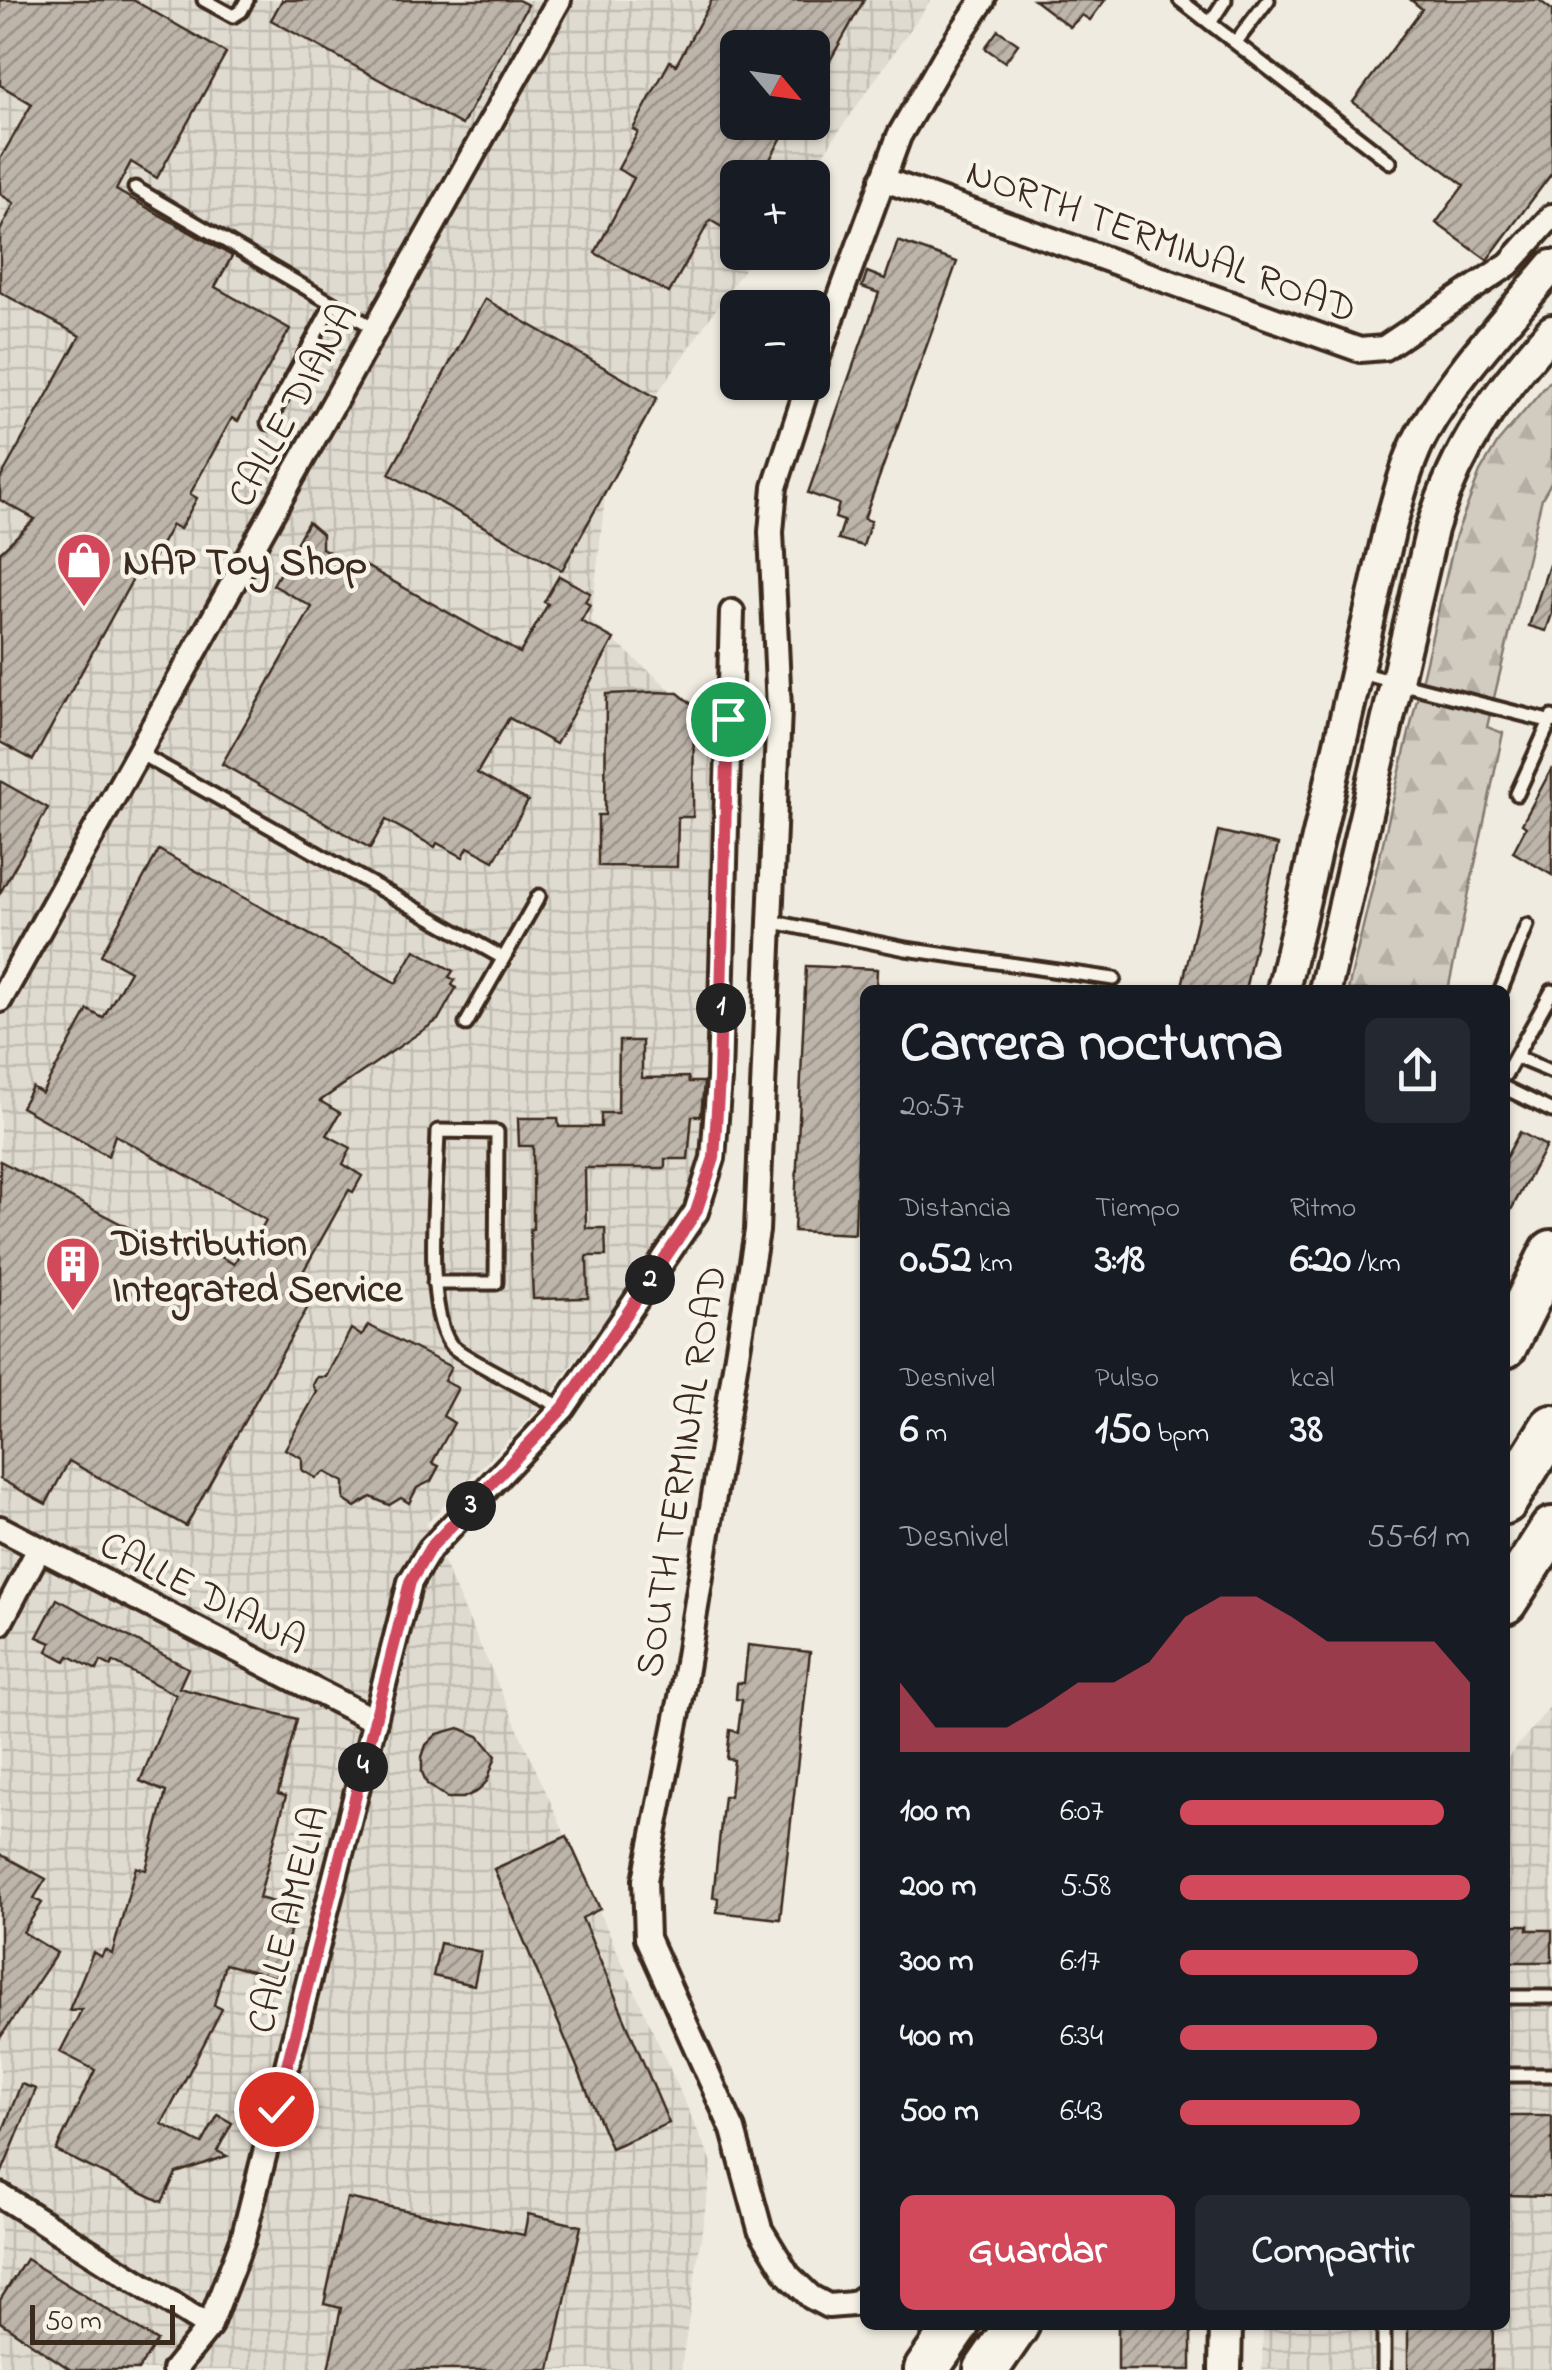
<!DOCTYPE html>
<html lang="es">
<meta charset="utf-8">
<style>
body{margin:0;font-family:"Indie Flower",sans-serif;background:#242831;color:#f1f3f6;height:100vh;display:flex;flex-direction:column;font-size:38px;white-space:nowrap}
*{box-sizing:border-box;margin:0}
p{font-size:32px;color:#9ea1a6}
.icon{flex:none;width:55px;height:55px;fill:none;stroke:currentColor;stroke-width:2;stroke-linecap:round;stroke-linejoin:round}
.map{position:relative;flex:1;overflow:hidden}
.panel{position:absolute;left:860px;top:985px;width:650px;height:1345px;display:flex;flex-direction:column;background:#171b24;border-radius:15px;box-shadow:0 2px 8px #0004}
.panel>*{flex:none}
.needle{width:65px;rotate:119deg}
.fabs{position:absolute;left:720px;top:30px;display:grid;gap:20px}
.fabs a{display:grid;place-items:center;width:110px;height:110px;border-radius:15px;background:#171b24;box-shadow:0 2px 8px #0004;font-size:50px}
.scale{position:absolute;left:30px;bottom:25px;width:145px;box-sizing:border-box;padding-left:10px;border:5px solid #3b2a1e;border-top:0;font-size:28px;line-height:35px;white-space:nowrap;color:#3b2a1e;-webkit-text-stroke:8px #f7f3e8;paint-order:stroke}
.pin{position:absolute;display:grid;place-items:center;width:85px;height:85px;color:#fff;margin:-42px;border:5px solid #fff;border-radius:50%;box-shadow:0 2px 10px #0007}
.km{position:absolute;width:50px;height:50px;margin:-25px;border-radius:50%;background:#222;color:#fff;font-size:28px;line-height:50px;text-align:center}
.round{display:grid;place-items:center;flex:none;width:105px;height:105px;border-radius:15px;background:#242831}
.headline{display:flex;align-items:center;justify-content:space-between;height:170px;padding:0 40px}
h1{font-size:55px;font-weight:700;line-height:75px}
.figures{display:grid;grid-template-columns:repeat(3,1fr);gap:15px;height:170px;padding:10px 40px}
.figures div{display:grid;align-content:center}
.figures b{font-size:42px;font-weight:700}
.figures small{font-size:28px;font-weight:400}
.figures p{font-size:28px}
.chart{height:280px;padding:20px 40px}
.chart p{display:flex;justify-content:space-between}
.chart svg{width:100%;height:180px;margin-top:10px;fill:#d1495b;opacity:.7}
.button{display:flex;gap:20px;margin-top:auto;padding:20px 40px}
.button a{flex:1;height:115px;border-radius:15px;background:#d1495b;color:#fff;font-size:40px;font-weight:700;line-height:115px;text-align:center}
.button a+a{background:#242831;color:#f1f3f6}
ul{padding:0 40px;list-style:none;font-size:32px}
li{display:grid;grid-template-columns:160px 120px 1fr;align-items:center;height:75px}
li i{height:25px;border-radius:12px;background:#d1495b}
.map>svg:first-child{display:block}
</style>
<div class="map">
<svg width="1552" height="2370" viewBox="0 0 1552 2370">
<defs>
<pattern id="industrial-grid" width="8" height="8" patternUnits="userSpaceOnUse" patternTransform="scale(2.5)"><rect width="8" height="8" fill="#e0dbd0"/><path d="M0 4h8M4 0v8" fill="none" stroke="#c1bcb2"/></pattern>
<pattern id="forest-firs" width="22" height="20" patternUnits="userSpaceOnUse" patternTransform="scale(2.5)"><rect width="22" height="20" fill="#d1cbc0"/><path d="M5 1l3.5 6h-7zM16 11l3.5 6h-7z" fill="#b4aea5"/></pattern>
<pattern id="building-hatch" width="6" height="6" patternUnits="userSpaceOnUse" patternTransform="scale(2.5)"><rect width="6" height="6" fill="#bdb5aa"/><path d="M-1 1l2-2M0 6l6-6M5 7l2-2" fill="none" stroke="#9b938a"/></pattern>
</defs>
<rect width="100%" height="100%" fill="#efebe0"/>
<filter id="ink" filterUnits="userSpaceOnUse"><feTurbulence type="fractalNoise" baseFrequency=".01" numOctaves="2"/><feDisplacementMap in="SourceGraphic" scale="20" xChannelSelector="R" yChannelSelector="G"/><feConvolveMatrix kernelMatrix="1 2 1 2 8 2 1 2 1" color-interpolation-filters="sRGB"/></filter>
<g filter="url(#ink)">
<g fill="url(#industrial-grid)" fill-rule="evenodd">
<path d="M0 0H931L807 177 738 178V252L755 253 609 463 591 621 721 733 711 1124 689 1204 543 1404 426 1524 712 2163 681 2370H0ZM738 48H812V122H738Z"/>
<polygon points="1552,1704 1552,2370 1262,2370 1263,2325 1505,2325 1505,1761"/>
</g>
<polygon fill="url(#forest-firs)" stroke="#867a6f" stroke-width="2.5" points="1552,379 1552,481 1542,498 1487,727 1503,733 1448,990 1348,990 1456,535 1480,472 1498,442"/>
<g fill="url(#building-hatch)" stroke="#3b2a1e" stroke-width="2.5">
<polygon points="0,0 133,0 226,53 157,178 131,162 116,190 232,256 215,287 290,329 238,421 232,418 190,494 197,498 180,529 172,525 142,579 135,575 33,760 0,742 0,552 35,519 0,500 0,479 80,336 0,292 0,231 14,203 0,194 0,159 32,104 0,85"/>
<polygon points="282,0 518,0 528,5 462,125 271,20"/>
<polygon points="712,0 864,0 827,66 823,63 812,83 812,48 738,48 738,122 790,122 760,178 738,178 738,218 730,232 710,220 669,293 595,253 634,178 618,169 638,132 633,129 670,61 676,65"/>
<polygon points="1034,0 1105,0 1090,20 1082,15 1070,27"/>
<polygon points="1411,0 1539,0 1552,10 1552,173 1487,260 1436,223 1464,185 1353,102 1422,9"/>
<polygon points="998,30 1018,44 1005,62 985,48"/>
<polygon points="898,241 957,262 864,519 871,521 863,546 838,539 844,521 835,518 839,504 808,493 879,293 862,287 867,272 885,279"/>
<polygon points="485,299 657,398 562,570 389,474"/>
<polygon points="308,522 322,534 322,548 359,569 362,564 520,653 548,604 544,602 559,576 590,593 585,602 590,605 581,621 614,639 556,744 509,718 477,773 528,801 494,861 468,847 463,857 437,843 435,847 386,820 370,848 222,764 312,607 273,585"/>
<polygon points="1549,565 1552,566 1552,614 1546,631 1529,626"/>
<polygon points="656,692 678,693 694,706 693,817 678,817 677,867 598,866 598,815 605,815 606,694"/>
<polygon points="1552,768 1552,875 1513,852 1526,827 1522,824"/>
<polygon points="0,781 48,808 0,893"/>
<polygon points="1218,831 1278,845 1245,990 1181,990"/>
<polygon points="159,850 396,983 415,950 453,971 449,977 455,980 452,985 456,988 438,1020 320,1101 340,1113 327,1135 351,1148 343,1164 362,1176 353,1192 349,1190 290,1295 309,1305 186,1526 69,1461 46,1504 0,1479 0,1161 191,1260 199,1245 234,1264 245,1244 251,1247 266,1220 115,1135 108,1156 21,1107 32,1087 42,1093 88,1010 103,1018 130,971 101,955"/>
<polygon points="806,966 877,969 876,990 865,990 865,1152 858,1151 855,1234 794,1231"/>
<polygon points="619,1041 642,1041 642,1078 688,1077 689,1082 704,1082 701,1116 692,1116 688,1159 665,1159 665,1168 585,1168 586,1228 605,1228 606,1256 587,1256 588,1298 533,1299 530,1229 533,1229 533,1146 519,1146 518,1118 558,1118 559,1127 601,1127 601,1113 618,1113"/>
<polygon points="1520,1132 1546,1146 1505,1221 1505,1159"/>
<polygon points="368,1325 451,1367 444,1381 458,1388 443,1416 454,1423 432,1463 439,1466 431,1481 417,1488 409,1503 401,1498 389,1505 371,1497 355,1507 344,1500 344,1482 325,1472 316,1478 302,1470 302,1458 285,1449 317,1392 313,1385 317,1377 326,1377 351,1329 362,1336"/>
<polygon points="57,1599 188,1668 179,1688 297,1719 278,1794 286,1796 259,1898 296,1908 278,1978 225,1964 214,2005 222,2009 162,2124 202,2144 218,2115 232,2123 217,2151 227,2156 176,2173 162,2202 56,2151 95,2070 60,2052 82,2009 69,2010 93,1952 101,1957 105,1950 112,1954 136,1867 146,1870 166,1792 140,1781 176,1695 113,1662 111,1666 101,1661 97,1670 69,1656 66,1661 47,1651 51,1643 37,1637"/>
<polygon points="748,1645 810,1652 780,1919 717,1912 718,1898 713,1897 724,1796 730,1796 734,1760 727,1759 730,1730 738,1732 742,1700 736,1699 737,1683 744,1683"/>
<polygon points="459,1728 479,1736 496,1756 487,1781 478,1791 463,1798 447,1798 427,1784 422,1772 422,1757 426,1745 437,1734"/>
<polygon points="567,1836 600,1909 582,1918 669,2123 611,2148 494,1869"/>
<polygon points="0,1854 46,1879 34,1898 42,1903 23,1932 57,1953 0,2038"/>
<polygon points="1514,1925 1528,1925 1528,1930 1552,1930 1552,1962 1505,1962 1505,1930 1513,1931"/>
<polygon points="440,1943 481,1952 474,1985 433,1976"/>
<polygon points="21,2084 36,2089 0,2177 0,2138"/>
<polygon points="1505,2116 1552,2116 1552,2196 1505,2195"/>
<polygon points="347,2198 524,2235 528,2214 581,2226 550,2370 328,2370 341,2308 324,2304"/>
<polygon points="26,2259 157,2341 138,2370 71,2370 0,2322 0,2300"/>
<rect x="1118" y="2325" width="73" height="45"/>
<polygon points="1408,2325 1493,2325 1492,2370 1408,2370"/>
</g>
<g fill="none" stroke-linecap="round" stroke-linejoin="round">
<g stroke="#3b2a1e" stroke-width="19">
<g id="service">
<polyline points="204,0 233,16 241,11 247,0"/>
<polyline points="1180,0 1390,162"/>
<polyline points="1210,23 1225,0"/>
<polyline points="1236,42 1268,0"/>
<polyline points="135,188 376,329"/>
<polyline points="268,423 332,304"/>
<polyline points="1360,673 1552,722"/>
<polyline points="139,753 503,958"/>
<polyline points="1517,794 1552,717"/>
<polyline points="769,921 906,949 1114,979"/>
<polyline points="1501,990 1527,925"/>
<polyline points="466,1024 539,896"/>
<polyline points="1516,1057 1552,1072"/>
<polyline points="1505,1075 1552,991"/>
<polyline points="1505,1088 1552,1111"/>
<path d="M434 1283H496L497 1132 438 1131C437 1181 423 1304 450 1344 457 1355 546 1399 563 1408"/>
<polyline points="1505,1997 1552,1997"/>
<polyline points="1505,2075 1552,2075"/>
<polyline points="1384,2325 1384,2370"/>
</g>
</g>
<g stroke="#3b2a1e" stroke-width="30">
<g id="minor">
<polyline points="882,179 1360,350 1384,348 1509,264 1552,216"/>
<polyline points="812,373 899,136 944,58 983,0"/>
<polyline points="809,382 775,487 771,532 779,709 757,1231 683,1687 645,1880 647,1938 733,2130 760,2229 788,2275 811,2297 828,2306 853,2304 865,2296"/>
<polyline points="0,1000 559,0"/>
<polyline points="0,1528 375,1721"/>
<polyline points="0,1623 39,1549"/>
<polyline points="0,2195 209,2327"/>
<polyline points="174,2370 209,2327 243,2239 410,1582 430,1549 563,1408 696,1212 713,1158 719,1079 732,612"/>
</g>
</g>
<g stroke="#3b2a1e" stroke-width="38">
<g id="tertiary">
<path d="M1283 990 1390 527C1399 496 1407 461 1423 432 1458 371 1507 320 1552 266"/>
<path d="M1325 990 1432 529C1456 449 1497 393 1552 331"/>
<polyline points="1225,2370 1226,2325"/>
</g>
</g>
<g stroke="#3b2a1e" stroke-width="50">
<g id="motorway">
<polyline points="1505,1346 1552,1252"/>
<polyline points="1505,1502 1552,1427"/>
<polyline points="1505,1602 1552,1529"/>
<polyline points="926,2370 957,2325"/>
<polyline points="986,2370 1017,2325"/>
</g>
</g>
<use href="#service" stroke="#f7f3e8" stroke-width="11"/>
<use href="#minor" stroke="#f7f3e8" stroke-width="22"/>
<use href="#tertiary" stroke="#f7f3e8" stroke-width="30"/>
<use href="#motorway" stroke="#f7f3e8" stroke-width="42"/>
</g>
</g>
<g fill="none" stroke-linecap="round" stroke-linejoin="round" filter="url(#ink)">
<g stroke="#fff" stroke-width="20">
<polyline id="route" points="276,2109 410,1582 430,1548 563,1408 696,1212 714,1158 719,1079 728,719"/>
</g>
<use href="#route" stroke="#d1495b" stroke-width="12"/>
</g>
<defs>
<g id="shop-pin" transform="scale(2.875)"><path d="M0 17L-7.5 6A9.5 9.5 0 1 1 7.5 6Z" fill="#d1495b" stroke="#f7f3e8"/><path d="M-5-2.5h2.3a2.7 3.5 0 0 1 5.4 0H5L5.5 6h-11ZM-1.5-2.5h3a1.5 2.3 0 0 0-3 0Z" fill="#fff"/></g>
<g id="building-pin" transform="scale(2.875)"><path d="M0 17L-7.5 6A9.5 9.5 0 1 1 7.5 6Z" fill="#d1495b" stroke="#f7f3e8"/><path d="M-4-6H4V6H1V3H-1V6H-4ZM-2.5-4.3h1.7v1.8h-1.7ZM.8-4.3h1.7v1.8H.8ZM-2.5-1h1.7V.8h-1.7ZM.8-1h1.7V.8H.8Z" fill="#fff"/></g>
</defs>
<g fill-rule="evenodd">
<use href="#shop-pin" x="84" y="560"/>
<use href="#building-pin" x="73" y="1264"/>
</g>
<g text-anchor="middle" stroke-width="9" stroke-linejoin="round" paint-order="stroke">
<g font-size="40" fill="#3b2a1e" stroke="#f7f3e8">
<text transform="translate(1162 239) rotate(20)" y="14">NORTH TERMINAL ROAD</text>
<text transform="translate(291 404) rotate(-61)" y="14">CALLE DIANA</text>
<text transform="translate(679 1471) rotate(-81)" y="14">SOUTH TERMINAL ROAD</text>
<text transform="translate(204 1591) rotate(27)" y="14">CALLE DIANA</text>
<text transform="translate(286 1919) rotate(-76)" y="14">CALLE AMELIA</text>
</g>
<g font-size="40" font-weight="bold" fill="#3b2a1e" stroke="#f7f3e8" text-anchor="start">
<text x="123" y="574">NAP Toy Shop</text>
<text x="112" y="1255">Distribution<tspan x="112" dy="46">Integrated Service</tspan></text>
</g>
</g>
</svg>
<div class="fabs">
<a><svg class="needle" viewBox="-14 -14 28 28"><path d="M0-13l5 13h-10z" fill="#e53935"/><path d="M0 13l5-13h-10z" fill="#9ea1a6"/></svg></a>
<a>+</a>
<a>−</a>
</div>
<div class="scale">50 m</div>
<div class="pin" style="left:728px;top:719px;background:#1e9e55"><svg class="icon" aria-label="arrive" viewBox="0 0 24 24"><path d="M6 21V4h12l-3 4 3 4H6"/></svg></div>
<div class="pin" style="left:276px;top:2109px;background:#d93025"><svg class="icon" aria-label="check" viewBox="0 0 24 24"><path d="M5 12l5 5 9-10"/></svg></div>
<b class="km" style="left:721px;top:1008px">1</b>
<b class="km" style="left:650px;top:1280px">2</b>
<b class="km" style="left:471px;top:1506px">3</b>
<b class="km" style="left:363px;top:1767px">4</b>
<section class="panel">
<div class="headline"><div><h1>Carrera nocturna</h1><p>20:57</p></div><a class="round"><svg class="icon" aria-label="share" viewBox="0 0 24 24"><path d="M12 15V3M7 8l5-5 5 5M5 13v7h14v-7"/></svg></a></div>
<div class="figures">
<div><p>Distancia</p><b>0.52<small> km</small></b></div>
<div><p>Tiempo</p><b>3:18</b></div>
<div><p>Ritmo</p><b>6:20<small> /km</small></b></div>
</div>
<div class="figures">
<div><p>Desnivel</p><b>6<small> m</small></b></div>
<div><p>Pulso</p><b>150<small> bpm</small></b></div>
<div><p>kcal</p><b>38</b></div>
</div>
<div class="chart"><p><span>Desnivel</span>55–61 m</p>
<svg viewBox="0 0 160 44" preserveAspectRatio="none"><path d="M0 44V27L10 38L20 38L30 38L40 33L50 27L60 27L70 22L80 11L90 6L100 6L110 11L120 17L130 17L140 17L150 17L160 27V44z"/></svg>
</div>
<ul>
<li><b>100 m</b>6:07<i style="width:91%"></i></li>
<li><b>200 m</b>5:58<i style="width:100%"></i></li>
<li><b>300 m</b>6:17<i style="width:82%"></i></li>
<li><b>400 m</b>6:34<i style="width:68%"></i></li>
<li><b>500 m</b>6:43<i style="width:62%"></i></li>
</ul>
<div class="button"><a>Guardar</a><a>Compartir</a></div>
</section>
</div>
